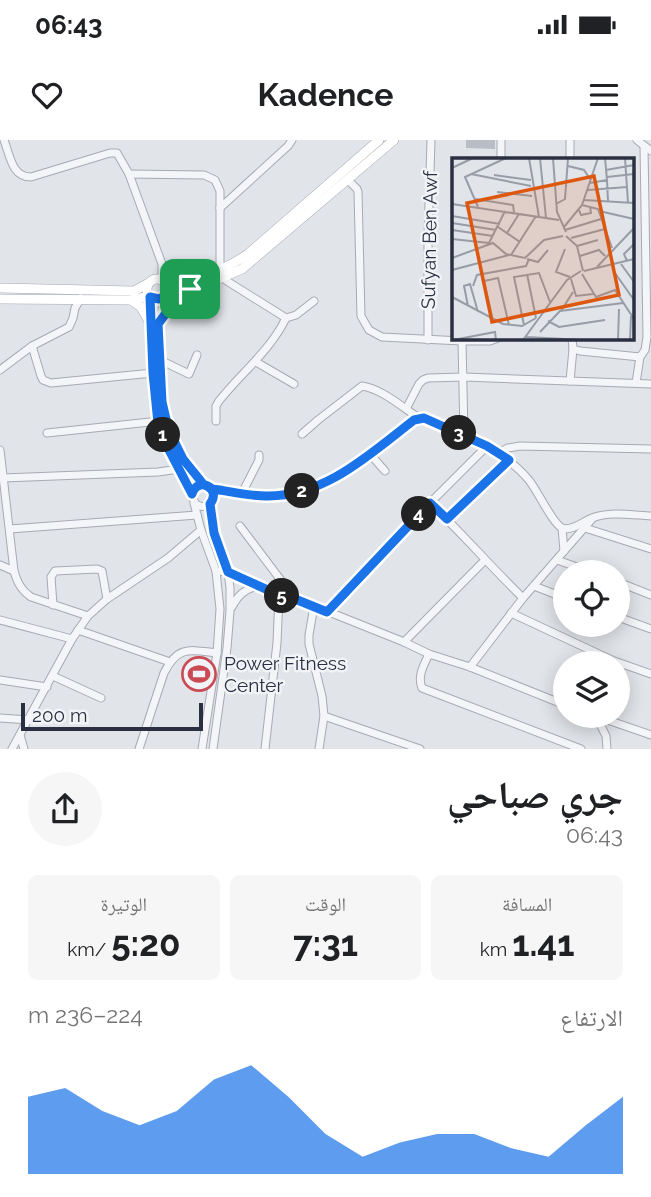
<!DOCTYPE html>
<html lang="ar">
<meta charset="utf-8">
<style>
body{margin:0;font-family:Raleway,"Noto Naskh Arabic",sans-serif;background:#f6f6f6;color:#202124;direction:rtl;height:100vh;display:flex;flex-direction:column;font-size:26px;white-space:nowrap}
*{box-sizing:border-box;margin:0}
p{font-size:23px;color:#757577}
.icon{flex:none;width:38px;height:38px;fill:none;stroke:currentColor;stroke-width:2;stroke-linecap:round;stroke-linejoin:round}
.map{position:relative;height:609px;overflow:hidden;direction:ltr}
.sheet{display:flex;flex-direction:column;background:#fff;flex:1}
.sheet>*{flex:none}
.tools{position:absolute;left:553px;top:420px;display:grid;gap:14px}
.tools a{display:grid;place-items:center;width:77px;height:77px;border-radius:50%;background:#fff;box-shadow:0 4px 18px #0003;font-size:35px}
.scale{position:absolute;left:21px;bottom:18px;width:182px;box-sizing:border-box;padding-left:7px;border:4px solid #2a3041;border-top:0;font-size:19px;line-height:24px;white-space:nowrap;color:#2a3041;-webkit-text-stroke:5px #f1f3f7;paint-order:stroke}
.pin{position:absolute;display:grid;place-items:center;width:60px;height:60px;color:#fff;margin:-30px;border-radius:14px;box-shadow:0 4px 10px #0006}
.km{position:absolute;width:35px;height:35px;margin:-18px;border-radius:50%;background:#222;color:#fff;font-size:19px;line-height:35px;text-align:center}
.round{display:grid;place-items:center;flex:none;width:74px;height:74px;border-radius:37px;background:#f6f6f6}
.headline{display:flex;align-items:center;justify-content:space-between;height:119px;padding:0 28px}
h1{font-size:38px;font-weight:700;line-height:52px}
.metrics{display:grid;grid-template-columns:repeat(3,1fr);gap:10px;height:119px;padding:7px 28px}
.metrics div{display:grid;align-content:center;border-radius:10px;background:#f6f6f6;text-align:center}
.metrics b{font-size:35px;font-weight:700}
.metrics small{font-size:19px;font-weight:400}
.metrics p{font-size:19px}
.chart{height:196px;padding:14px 28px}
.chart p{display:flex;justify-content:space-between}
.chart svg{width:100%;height:126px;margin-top:7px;fill:#1a73e8;opacity:.7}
.status{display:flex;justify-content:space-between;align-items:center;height:49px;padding:0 35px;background:#fff;direction:ltr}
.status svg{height:19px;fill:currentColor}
header{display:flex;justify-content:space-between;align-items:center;height:91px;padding:0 28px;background:#fff;font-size:32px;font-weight:700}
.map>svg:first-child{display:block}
</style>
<div class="status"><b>06:43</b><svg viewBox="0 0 49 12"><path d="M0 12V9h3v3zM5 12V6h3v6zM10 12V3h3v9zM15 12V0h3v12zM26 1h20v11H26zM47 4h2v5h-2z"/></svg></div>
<header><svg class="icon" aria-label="menu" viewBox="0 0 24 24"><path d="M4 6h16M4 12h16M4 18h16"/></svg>Kadence<svg class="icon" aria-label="heart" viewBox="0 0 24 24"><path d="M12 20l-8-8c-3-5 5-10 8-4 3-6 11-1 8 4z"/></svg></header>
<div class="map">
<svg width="651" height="609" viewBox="0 0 651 609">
<rect width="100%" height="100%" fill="#e1e4e9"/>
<polygon fill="#b9bdc6" points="466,0 495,0 495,9 466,8"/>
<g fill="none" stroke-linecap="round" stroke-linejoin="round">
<g stroke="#a6aab3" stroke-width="9">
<g id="minor">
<path d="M4 0C10 16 12 37 31 37L110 13H117L129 34 162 124V140"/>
<polyline points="501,0 501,19"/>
<polyline points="570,0 570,19"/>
<polyline points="637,0 651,11"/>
<polyline points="129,34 204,35 215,40 220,51 220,130"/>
<polyline points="348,40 357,49 358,52 361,176 369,190 382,197 462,201 490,201 498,198"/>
<polyline points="220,68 288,6 292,0"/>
<polyline points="165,156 158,184 162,262 166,279 176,305 183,319 204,345"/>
<path d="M150 157C151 188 152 219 154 249 155 260 155 272 158 282 160 291 193 362 197 365 205 369 211 364 214 357L212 349 204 345 196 347 192 354"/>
<polyline points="286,178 296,175 314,161"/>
<polyline points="572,198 573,209 580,211 640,217 645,210 647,197 644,6"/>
<polyline points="428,200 428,97 431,0"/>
<polyline points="462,201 464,295"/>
<polyline points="32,206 41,236 43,240 51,243 153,233"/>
<polyline points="160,220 189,234 197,215"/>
<polyline points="256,222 294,244"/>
<polyline points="0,230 32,206 69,187 73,178 75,168 81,158"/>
<polyline points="570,241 573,209"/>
<polyline points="636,243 640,217"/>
<polyline points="406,269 419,244 423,240 428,238 464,237 651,244"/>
<path d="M216 281V266L219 261C242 232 270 211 286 178L222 138"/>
<polyline points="47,293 150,282 158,283"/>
<path d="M302 294 318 280 362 246C382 249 402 267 419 278"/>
<path d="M0 310 14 431C17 442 21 450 31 457L88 476"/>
<polyline points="498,313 508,308 520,306 651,309"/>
<polyline points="370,314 385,331"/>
<polyline points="3,338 158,332 179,329"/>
<path d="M212 349C229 351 248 356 266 356 325 357 370 314 414 280L421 278C459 290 502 309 528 339 537 349 552 383 562 388 571 392 584 381 592 378 610 371 632 375 651 376"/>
<polyline points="242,353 259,320 259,315"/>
<polyline points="194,363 201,390 216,431 220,469 217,513 202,609"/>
<path d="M430 363C462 393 491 427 523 458"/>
<polyline points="210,364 211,381 228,432 230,448 230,471 227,508 213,609"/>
<polyline points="447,379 509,320"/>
<polyline points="240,386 295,459"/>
<polyline points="562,388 564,411"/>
<polyline points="585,388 651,409"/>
<polyline points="10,389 197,375"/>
<polyline points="557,420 591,432"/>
<polyline points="0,425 14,431"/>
<polyline points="216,431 228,432 279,455 314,466 404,502 429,514 470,527 565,565"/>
<polyline points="618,442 651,455"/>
<polyline points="534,446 565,458"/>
<polyline points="53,465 51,437 55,431 97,429 102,431 107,459"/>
<polyline points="314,466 309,495 309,504 322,556 324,576 319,609"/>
<path d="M232 467C238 455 244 450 257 446"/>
<polyline points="327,472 430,363 487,306"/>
<polyline points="511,473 614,521 651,534"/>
<polyline points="618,477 651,489"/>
<polyline points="0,480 72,499"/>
<polyline points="78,490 170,522"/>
<polyline points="404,502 485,420"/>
<path d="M429 514C424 525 417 536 422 548L581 609"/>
<polyline points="470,527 523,458 592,379"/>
<polyline points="53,536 101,558"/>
<polyline points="0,540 47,547"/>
<polyline points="324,576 420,609"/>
<polyline points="596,576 651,595"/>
<polyline points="596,576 606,596 607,609"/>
<polyline points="0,578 29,580"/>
<polyline points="20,595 24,609"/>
<polyline points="12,609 72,499 88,476 107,459 168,418 201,390"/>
<path d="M139 609 164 533C178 505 190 510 217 513"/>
<polyline points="265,609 277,503 279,455"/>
</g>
</g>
<g stroke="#a1a7b5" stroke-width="10">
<g id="major">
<circle cx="157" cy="149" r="10"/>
<path d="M165 142C198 139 220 133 248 114L379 0"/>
<polyline points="0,148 134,151 149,143"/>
<polyline points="165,156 206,144 242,129 394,0"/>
<polyline points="0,159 131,160 150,156"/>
<polyline points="131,160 141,167 151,185"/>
<polyline points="158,184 169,169 187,152"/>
</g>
</g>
<use href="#minor" stroke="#f4f5f8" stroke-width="7"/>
<use href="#major" stroke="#fff" stroke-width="9"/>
</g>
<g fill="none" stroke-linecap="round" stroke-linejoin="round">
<g stroke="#fff" stroke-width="14">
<path id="route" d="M190 149 165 156 159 159 150 157 153 233 158 283 168 308 192 354C195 344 204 342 212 349 229 351 248 356 266 356 325 357 370 314 414 280L424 278 487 306 509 320 447 379 430 363 327 472 295 459 279 455 228 432 214 393 210 364C216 356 214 348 204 345L183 319 176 305 166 279 162 262 158 184 169 169 190 149"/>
</g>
<use href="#route" stroke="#1a73e8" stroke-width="9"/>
</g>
<defs>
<g id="stadium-ring" transform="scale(1.75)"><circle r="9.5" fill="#f1f3f7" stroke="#ca4b54" stroke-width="1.5"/><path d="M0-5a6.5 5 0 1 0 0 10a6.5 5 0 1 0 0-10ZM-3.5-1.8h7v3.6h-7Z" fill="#ca4b54"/></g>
</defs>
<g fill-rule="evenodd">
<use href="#stadium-ring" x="199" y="534"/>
</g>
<g text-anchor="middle" stroke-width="5" stroke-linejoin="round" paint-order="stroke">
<g font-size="19" fill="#2a3041" stroke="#f1f3f7">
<text transform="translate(429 100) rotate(-89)" y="7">Sufyan Ben Awf</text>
</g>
<g font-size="19" fill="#2a3041" stroke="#f1f3f7" text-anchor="start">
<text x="224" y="530">Power Fitness<tspan x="224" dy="22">Center</tspan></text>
</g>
</g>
<g transform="translate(452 18)">
<rect width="182" height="182" fill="#e1e4e9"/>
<path fill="none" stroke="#989ca6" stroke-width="2" d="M77 0 87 59M88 0 94 60M101 0 105 54 114 74M173 0 176 45M116 8 132 12 138 21M0 10 21 0M154 12 182 7M19 16 79 28M42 17 79 22M155 19 182 16M155 22 156 43M138 25 155 22 153 0M136 32 175 29M45 34 80 38M23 41 61 47 62 54M132 42 182 45M0 46 107 62M104 46 113 41 116 0M130 47 146 51 160 90M26 49 13 19 54 0M127 52 129 57 139 55 138 48M147 53 182 61M0 58 48 66M0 65 44 72M46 69 68 84M112 69 130 47 146 0M0 72 41 78M113 72 149 61M55 75 67 56M114 78 125 88 131 113M119 80 153 71M0 81 37 85M36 87 53 53M125 88 146 82M113 91 104 114 118 119M59 97 84 58M128 98 147 92 153 98M0 100 41 85 54 96 73 100 92 82 111 78M75 101 86 104 96 92M175 103 172 96 182 86M169 106 182 124M145 109 182 70M0 112 57 97M132 113 182 101M163 115 182 142M75 116 84 160M130 116 144 139 163 132 182 161M119 121 124 138 141 136M21 128 25 117 74 108 77 101M0 139 51 166 70 168 84 160M16 148 12 128 18 126 26 154M109 153 121 134M41 163 32 123 46 120 57 167M96 163 107 169 153 162M72 167 62 119 87 115 98 144M88 174 108 153 171 145M74 179 132 182M1 182 43 174 44 182M71 182 115 122 129 113M166 182 167 151M178 182 179 158"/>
<path fill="#de570f" fill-opacity="0.15" stroke="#de570f" stroke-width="3.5" d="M142 18 167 137 40 164 15 45Z"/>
<rect width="182" height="182" fill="none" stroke="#2a3041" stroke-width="3.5"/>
</g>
</svg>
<div class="tools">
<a><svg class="icon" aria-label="locate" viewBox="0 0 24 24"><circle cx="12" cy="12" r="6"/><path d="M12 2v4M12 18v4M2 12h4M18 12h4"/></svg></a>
<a><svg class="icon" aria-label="layers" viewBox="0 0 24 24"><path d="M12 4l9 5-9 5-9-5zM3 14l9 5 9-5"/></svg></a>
</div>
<div class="scale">200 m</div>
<div class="pin" style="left:190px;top:149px;background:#1e9e55"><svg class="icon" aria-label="arrive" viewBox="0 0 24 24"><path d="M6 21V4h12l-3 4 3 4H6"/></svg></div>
<b class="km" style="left:163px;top:295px">1</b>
<b class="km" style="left:302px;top:351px">2</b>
<b class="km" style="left:459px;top:293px">3</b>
<b class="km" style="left:419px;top:374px">4</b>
<b class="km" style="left:282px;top:456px">5</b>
</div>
<section class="sheet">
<div class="headline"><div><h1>جري صباحي</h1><p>06:43</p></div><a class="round"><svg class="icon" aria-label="share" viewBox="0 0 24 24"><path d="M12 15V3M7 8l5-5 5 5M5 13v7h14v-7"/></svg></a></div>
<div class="metrics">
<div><p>المسافة</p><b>1.41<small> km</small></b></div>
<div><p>الوقت</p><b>7:31</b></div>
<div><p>الوتيرة</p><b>5:20<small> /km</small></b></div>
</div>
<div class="chart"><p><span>الارتفاع</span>224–236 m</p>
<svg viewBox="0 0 160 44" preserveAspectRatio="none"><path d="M0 44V17L10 14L20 22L30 27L40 22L50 11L60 6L70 17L80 30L90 38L100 33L110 30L120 30L130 35L140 38L150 27L160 17V44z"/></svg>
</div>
</section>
